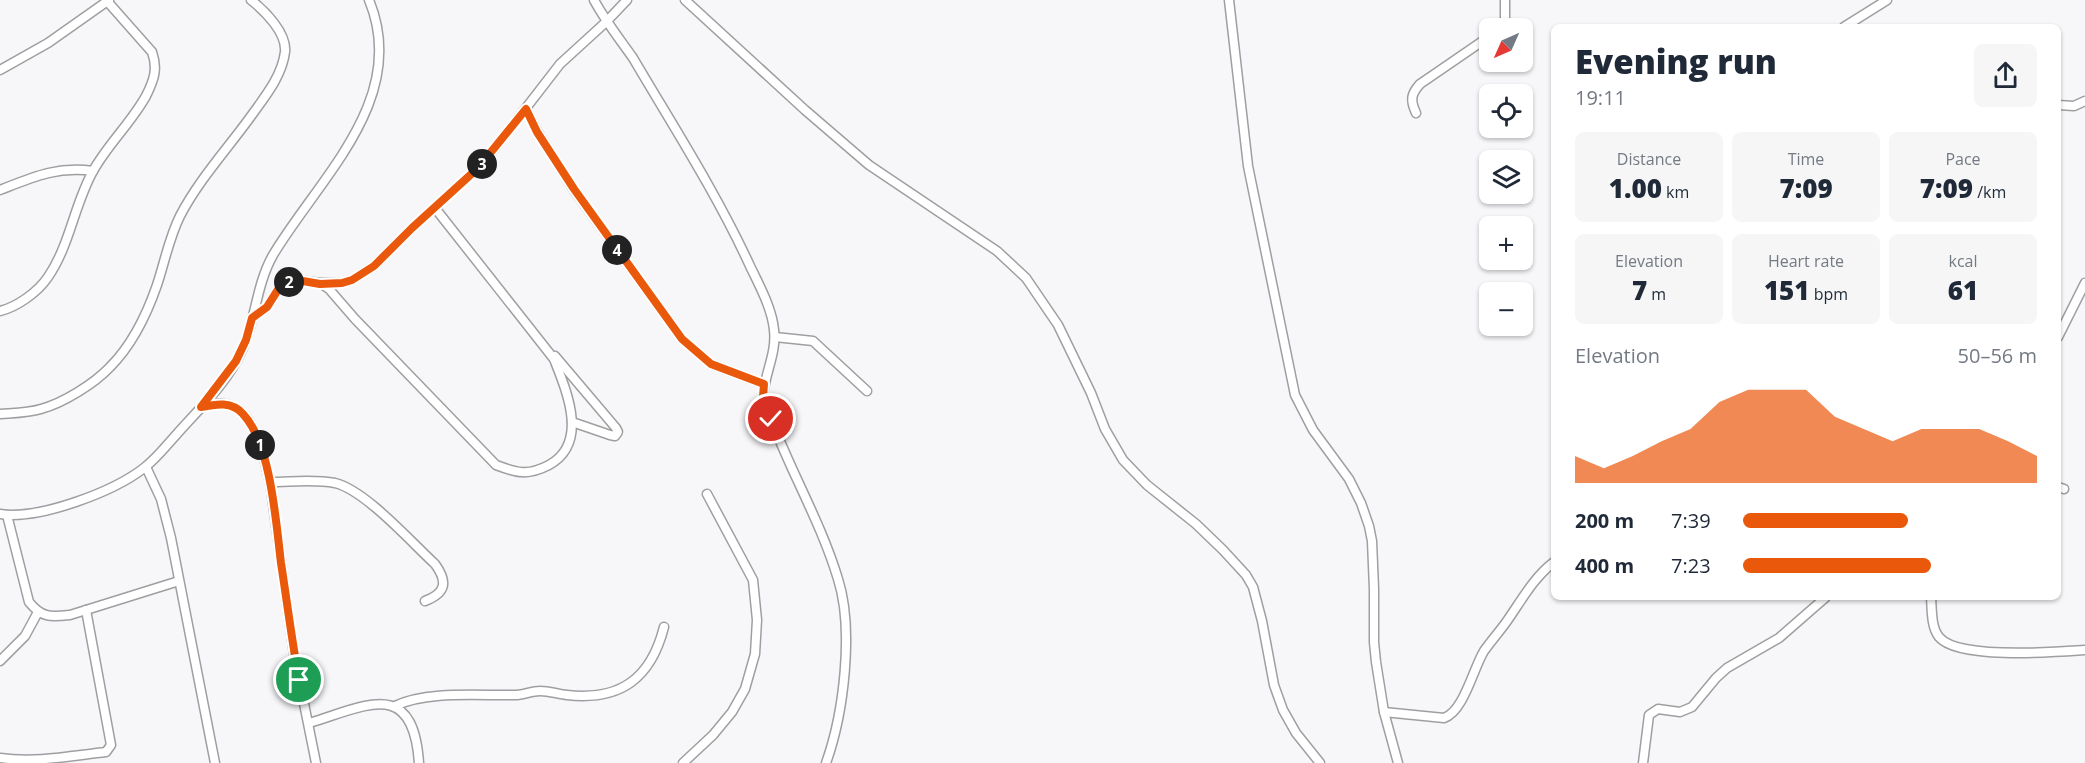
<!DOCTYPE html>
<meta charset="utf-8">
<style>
body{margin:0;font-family:"Open Sans",sans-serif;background:#f6f6f7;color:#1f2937;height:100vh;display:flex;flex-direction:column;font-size:22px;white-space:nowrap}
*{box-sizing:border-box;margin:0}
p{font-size:20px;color:#747a83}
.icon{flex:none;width:33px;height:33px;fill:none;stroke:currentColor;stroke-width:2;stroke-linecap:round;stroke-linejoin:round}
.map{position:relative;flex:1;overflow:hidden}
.panel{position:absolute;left:1551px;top:24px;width:510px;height:576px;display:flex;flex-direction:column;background:#fff;border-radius:9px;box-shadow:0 2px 4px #0004}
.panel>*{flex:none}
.needle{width:39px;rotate:225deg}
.buttons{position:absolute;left:1479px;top:18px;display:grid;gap:12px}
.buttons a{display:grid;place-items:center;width:54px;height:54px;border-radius:9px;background:#fff;box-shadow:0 2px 4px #0004;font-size:30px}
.pin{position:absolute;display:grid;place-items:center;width:51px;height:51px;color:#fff;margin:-26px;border:3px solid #fff;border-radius:50%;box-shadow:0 2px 6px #0007}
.km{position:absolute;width:30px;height:30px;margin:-15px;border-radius:50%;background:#222;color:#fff;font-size:16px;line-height:30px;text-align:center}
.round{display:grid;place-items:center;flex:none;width:63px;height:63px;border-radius:9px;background:#f6f6f7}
.head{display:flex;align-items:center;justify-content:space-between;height:102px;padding:0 24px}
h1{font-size:33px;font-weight:800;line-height:45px}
.stats{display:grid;grid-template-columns:repeat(3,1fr);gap:9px;height:102px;padding:6px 24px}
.stats div{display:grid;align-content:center;border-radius:9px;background:#f6f6f7;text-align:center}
.stats b{font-size:26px;font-weight:800}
.stats small{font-size:16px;font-weight:400}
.stats p{font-size:16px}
.chart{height:168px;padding:12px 24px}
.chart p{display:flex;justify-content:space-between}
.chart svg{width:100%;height:108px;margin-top:6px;fill:#ea580c;opacity:.7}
ul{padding:0 24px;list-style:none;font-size:20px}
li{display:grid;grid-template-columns:96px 72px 1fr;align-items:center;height:45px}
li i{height:15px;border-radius:8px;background:#ea580c}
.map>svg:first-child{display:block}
</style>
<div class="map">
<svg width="2085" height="763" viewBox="0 0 2085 763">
<rect width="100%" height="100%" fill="#f7f7fa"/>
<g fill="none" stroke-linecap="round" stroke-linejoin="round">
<g stroke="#9e9fa1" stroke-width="11">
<g id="minor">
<path d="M594 0C606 22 619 38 633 58 673 126 717 194 750 266 759 285 772 308 774 330 777 353 764 375 763 397 783 459 819 516 838 579 854 629 844 713 826 763"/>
<polyline points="685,0 805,110 869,165 997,251 1026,278 1058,325 1091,393 1105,429 1123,460 1147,485 1196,524 1223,550 1246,575 1253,587 1262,621 1274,685 1283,710 1296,733 1320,763"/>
<polyline points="1229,0 1248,166 1295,395 1313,430 1349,479 1361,503 1369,526 1372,541 1374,589 1374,642 1376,662 1384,712 1398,763"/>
<polyline points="1844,27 1887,0"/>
<polyline points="1500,28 1505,19 1505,0"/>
<polyline points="0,70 48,43 109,0"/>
<polyline points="2058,105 2074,106 2085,101"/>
<polyline points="526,109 537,131 574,190 682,339 711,364 764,384"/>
<path d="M1416 113C1410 100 1411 94 1420 84L1490 36"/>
<path d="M0 190C33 177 57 166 93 171"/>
<path d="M320 283 329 289 355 319 496 465C517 473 528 476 549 465 589 443 567 392 554 359L435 208"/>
<path d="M0 311C17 307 38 292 48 277 70 245 74 205 93 171 108 144 131 123 146 96 154 80 158 69 152 52L107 1"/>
<polyline points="252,318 267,307 279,288 289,281 297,280 320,283 341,283 352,280 374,266 412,228 478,168 495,148 560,64 606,22 627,0"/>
<polyline points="775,337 813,341 867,391"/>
<polyline points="2058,337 2085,283"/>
<polyline points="555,356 616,428 618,432 615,436 610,435 572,422"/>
<path d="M201 407C210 405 220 402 229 405 256 412 264 459 270 482L294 654 316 763"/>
<path d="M0 414C13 413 28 413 41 409 63 403 94 384 110 367 132 345 147 314 157 285 165 261 169 238 180 216 199 179 230 146 254 112 267 94 282 75 285 52 287 33 265 11 251 0"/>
<polyline points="146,467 161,499 171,538 215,763"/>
<path d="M270 482C291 482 314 479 335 483 365 490 411 542 435 564 448 582 446 593 425 601"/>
<polyline points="2058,487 2064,489"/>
<path d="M0 514C39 520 113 492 144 468 156 459 166 446 176 435 199 409 228 382 242 350 256 319 256 285 273 255 319 178 410 99 369 0"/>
<path d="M7 515 29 602C42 618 50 617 70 615L179 581"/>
<path d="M1931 597C1932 610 1931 627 1939 637 1958 660 2056 652 2085 650"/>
<polyline points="0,661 25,636 38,612"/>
<path d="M395 706C427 690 482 696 517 695 525 694 533 691 540 691 549 691 558 694 567 695 621 701 651 678 664 627"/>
<path d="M1384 712 1444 718C1464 711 1473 669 1484 651 1491 641 1500 631 1507 621 1521 601 1534 577 1554 562"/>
<path d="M309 723C366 706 413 677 419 763"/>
<path d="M0 758C36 763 70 756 106 752L111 745 86 610"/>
<polyline points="683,763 713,735 732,712 745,689 755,654 757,620 753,580 707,494"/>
<polyline points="1643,763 1649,715 1658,709 1680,712 1692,707 1716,678 1727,668 1779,638 1826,597"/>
</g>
</g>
<use href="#minor" stroke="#fff" stroke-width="8"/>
</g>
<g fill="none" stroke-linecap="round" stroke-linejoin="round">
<g stroke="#fff" stroke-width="12">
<path id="route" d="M299 680C292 641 287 602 281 563 276 523 271 444 243 414 232 401 216 404 201 407L236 361 246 340 252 318 267 307 279 288 284 284 297 280 320 284 342 283 352 280 374 266 412 228 478 168 526 109 537 132 574 189 682 339 711 364 764 384 763 397 771 419"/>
</g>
<use href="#route" stroke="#ea580c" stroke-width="8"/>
</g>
</svg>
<div class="buttons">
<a><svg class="needle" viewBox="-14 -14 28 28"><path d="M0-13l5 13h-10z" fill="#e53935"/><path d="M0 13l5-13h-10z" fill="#747a83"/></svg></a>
<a><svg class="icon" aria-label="locate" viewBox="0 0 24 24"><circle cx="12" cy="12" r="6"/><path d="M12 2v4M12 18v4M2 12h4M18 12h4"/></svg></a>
<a><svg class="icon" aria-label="layers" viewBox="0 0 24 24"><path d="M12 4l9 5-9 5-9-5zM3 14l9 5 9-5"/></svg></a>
<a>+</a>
<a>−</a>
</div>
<div class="pin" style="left:299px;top:680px;background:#1e9e55"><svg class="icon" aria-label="arrive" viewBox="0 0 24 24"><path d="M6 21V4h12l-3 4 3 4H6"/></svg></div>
<div class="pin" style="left:771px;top:419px;background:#d93025"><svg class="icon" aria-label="check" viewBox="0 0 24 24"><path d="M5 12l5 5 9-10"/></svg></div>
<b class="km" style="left:260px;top:445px">1</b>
<b class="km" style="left:289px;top:282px">2</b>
<b class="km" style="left:482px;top:164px">3</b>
<b class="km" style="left:617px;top:250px">4</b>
<section class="panel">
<div class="head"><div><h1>Evening run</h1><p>19:11</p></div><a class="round"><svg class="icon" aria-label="share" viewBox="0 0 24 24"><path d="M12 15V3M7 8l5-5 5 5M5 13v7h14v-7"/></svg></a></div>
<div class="stats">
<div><p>Distance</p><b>1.00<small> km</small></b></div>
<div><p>Time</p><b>7:09</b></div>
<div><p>Pace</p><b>7:09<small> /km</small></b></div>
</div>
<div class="stats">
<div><p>Elevation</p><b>7<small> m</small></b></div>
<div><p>Heart rate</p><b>151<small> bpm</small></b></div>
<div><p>kcal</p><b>61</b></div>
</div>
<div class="chart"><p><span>Elevation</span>50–56 m</p>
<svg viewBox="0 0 160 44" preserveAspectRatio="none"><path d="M0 44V33L10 38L20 33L30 27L40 22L50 11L60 6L70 6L80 6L90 17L100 22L110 27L120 22L130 22L140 22L150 27L160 33V44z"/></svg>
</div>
<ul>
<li><b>200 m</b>7:39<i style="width:56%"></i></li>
<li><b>400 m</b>7:23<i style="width:64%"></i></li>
</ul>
</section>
</div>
